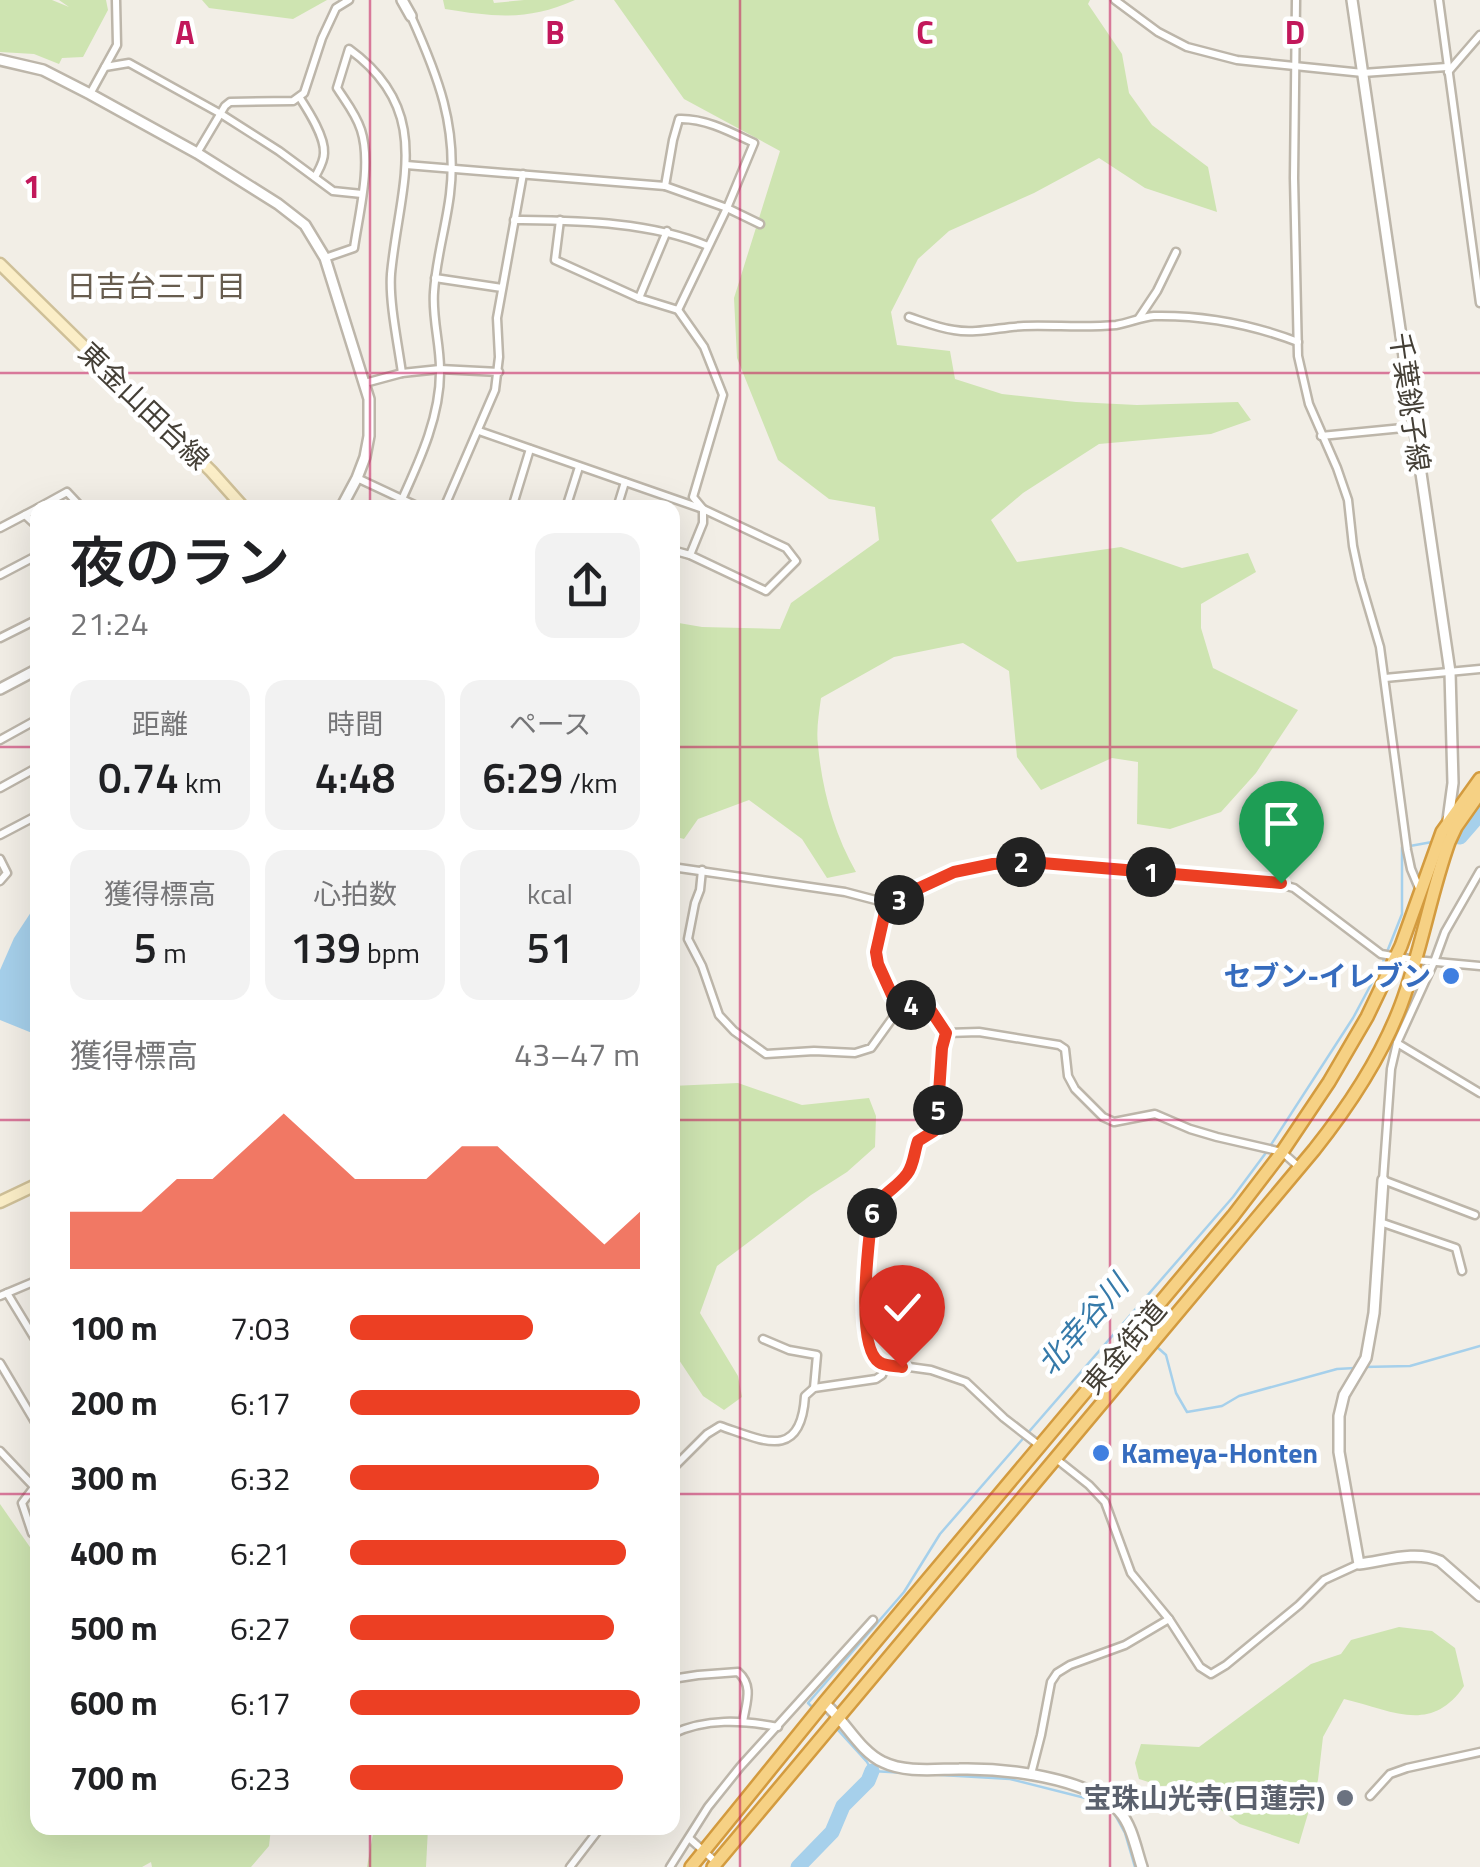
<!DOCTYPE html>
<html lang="ja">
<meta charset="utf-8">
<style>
body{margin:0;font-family:"Titillium Web","Noto Sans JP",sans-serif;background:#f2f2f2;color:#202124;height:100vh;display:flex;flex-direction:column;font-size:38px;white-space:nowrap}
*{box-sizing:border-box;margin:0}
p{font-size:32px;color:#757577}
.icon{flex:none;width:55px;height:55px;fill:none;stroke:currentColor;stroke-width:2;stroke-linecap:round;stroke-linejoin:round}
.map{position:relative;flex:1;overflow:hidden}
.details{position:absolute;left:30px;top:500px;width:650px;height:1335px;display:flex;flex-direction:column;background:#fff;border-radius:20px;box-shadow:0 10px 40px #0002}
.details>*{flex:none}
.pin{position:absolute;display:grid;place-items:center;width:85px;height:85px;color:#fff;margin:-102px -42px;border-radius:50% 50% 50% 0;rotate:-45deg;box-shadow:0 0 10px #0007}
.pin .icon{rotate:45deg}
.km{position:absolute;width:50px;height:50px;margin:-25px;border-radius:50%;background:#222;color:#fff;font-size:28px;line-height:50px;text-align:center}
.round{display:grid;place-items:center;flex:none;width:105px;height:105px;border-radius:20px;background:#f2f2f2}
.summary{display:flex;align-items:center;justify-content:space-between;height:170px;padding:0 40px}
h1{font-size:55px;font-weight:600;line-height:75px}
.figures{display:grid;grid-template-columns:repeat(3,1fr);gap:15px;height:170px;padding:10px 40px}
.figures div{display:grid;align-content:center;border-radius:20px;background:#f2f2f2;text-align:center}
.figures b{font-size:42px;font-weight:600}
.figures small{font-size:28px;font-weight:400}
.figures p{font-size:28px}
.chart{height:280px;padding:20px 40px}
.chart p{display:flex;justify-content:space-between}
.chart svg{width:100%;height:180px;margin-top:10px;fill:#ec3f23;opacity:.7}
ul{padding:0 40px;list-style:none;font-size:32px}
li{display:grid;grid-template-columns:160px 120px 1fr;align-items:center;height:75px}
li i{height:25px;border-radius:12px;background:#ec3f23}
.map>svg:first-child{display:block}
</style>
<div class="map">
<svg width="1480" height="1867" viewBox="0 0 1480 1867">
<rect width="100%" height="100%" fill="#f2eee6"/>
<g fill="#cee4b1">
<polygon points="0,0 52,0 69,7 59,0 106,0 108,10 83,57 62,58 59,64 34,54 0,52"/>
<polygon points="202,0 327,0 293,19 209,8"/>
<path d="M443 0H493L494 3 524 0H575C528 21 495 17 445 9Z"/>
<path d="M614 0H1090L1088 4 1122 54 1129 93 1152 125 1208 167 1217 212 1145 188 1099 158 1034 193 949 231 918 259 891 312 897 345 950 351 955 379 1002 394 1076 402 1137 405 1238 402 1251 420 1211 434 1099 444 1023 493 991 520 1017 562 1121 547 1182 568 1248 553 1256 572 1201 604V628L1213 668 1298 710 1256 773 1221 812 1170 829 1137 824 1138 762 1112 758 1041 790 1017 757 1009 671 963 643 894 657 821 698C819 713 816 730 818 745 822 790 834 833 856 872L827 878 802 839 749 800 698 819 684 839 673 836V622L702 627 780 629 791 603 879 540 875 507 829 499 778 460 737 358 734 298 780 151 684 99Z"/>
<polygon points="738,1083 802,1105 869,1098 876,1116 875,1147 847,1172 811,1195 717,1266 700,1313 738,1376 742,1397 724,1410 703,1396 673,1351 672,1086"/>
<polygon points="0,1504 32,1550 37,1554 38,1828 271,1828 269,1846 251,1867 152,1867 151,1862 142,1867 0,1867"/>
<path d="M1399 1627 1432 1631 1455 1648 1464 1686C1431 1735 1391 1710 1344 1699L1323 1737 1318 1780 1299 1844 1240 1824 1187 1785 1161 1786 1139 1779 1135 1763 1141 1744 1199 1747 1311 1664 1341 1654 1351 1640Z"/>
<polygon points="374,1828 428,1828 426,1867 367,1867"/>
</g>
<polygon fill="#a6d0eb" points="37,903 37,1035 0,1020 0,970 14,938"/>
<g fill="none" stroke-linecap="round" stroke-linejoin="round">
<g stroke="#a6d0eb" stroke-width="2.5">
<polyline points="1410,846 1432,842"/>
<polyline points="1157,1347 1166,1355 1176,1393 1187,1412 1222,1406 1239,1396 1337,1369 1355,1368"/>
<polyline points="1363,1367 1410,1366 1480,1346"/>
<polyline points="812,1707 808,1703 904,1592 940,1534 1233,1197 1265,1154 1353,1018 1383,962 1402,914 1402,847"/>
<polyline points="837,1729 867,1762 872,1771 1010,1779 1101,1802"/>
<polyline points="1114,1813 1125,1833 1135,1867"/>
</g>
<g stroke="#a6d0eb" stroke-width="15">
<polyline points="1460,837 1480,814"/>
<polyline points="798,1867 832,1832 843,1806 868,1781 872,1771"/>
</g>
<g stroke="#bdb6aa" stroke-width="11">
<g id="minor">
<polyline points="1115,0 1158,32 1187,47 1237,60 1363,73 1447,67"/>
<polyline points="1296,0 1294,178 1298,356 1309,404 1337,468 1348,500 1353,546 1360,579 1380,647 1407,850 1411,869 1419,888"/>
<polyline points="1439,0 1480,303"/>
<polyline points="105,67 129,63 221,114 279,151 333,191 362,194"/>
<polyline points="1448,72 1480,35"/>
<polyline points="90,94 117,45 116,0"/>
<path d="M300 98C309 112 325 137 324 153 324 162 319 169 315 177"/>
<polyline points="197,153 225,106 230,102 293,101 304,93 322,38 336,8 349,0"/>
<polyline points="406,165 665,186 727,208 760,224"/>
<path d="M665 186 673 140 679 119C705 118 731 132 754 143L727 208 678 310"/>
<path d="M514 220C579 221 648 221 708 246"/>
<polyline points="560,220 555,260 639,298 678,310 704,347 723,395 693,497 703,509 703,523 690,555"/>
<path d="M325 258 354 248C359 213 372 164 361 130 356 114 346 102 337 88L349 49C436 112 399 186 391 274 389 302 398 344 402 373"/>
<polyline points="435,278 502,288"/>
<polyline points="639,298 667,231"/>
<path d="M909 317C924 322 939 328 954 330 976 334 1001 327 1024 326 1055 325 1085 328 1116 325 1129 323 1141 317 1154 316 1205 315 1251 324 1298 342"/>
<polyline points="1139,318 1157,291 1176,252"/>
<polyline points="365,383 402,373 440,369 499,372"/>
<polyline points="479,431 703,509 786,548 796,561 766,591 690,555 672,550"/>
<polyline points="1321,436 1413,427"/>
<polyline points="357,478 421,508"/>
<polyline points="38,508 67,492 82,508"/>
<path d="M398 508C418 464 441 417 440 369 440 343 432 318 434 292 436 259 446 227 450 194 458 127 438 76 411 16"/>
<polyline points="444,508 495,390 499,357 497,318 523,174"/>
<polyline points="512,508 530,449"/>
<polyline points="566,508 579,467"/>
<polyline points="617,508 625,482"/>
<polyline points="25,515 38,527"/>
<polyline points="0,528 38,508"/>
<polyline points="0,575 38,555"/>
<polyline points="0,638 38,619"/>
<polyline points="1385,678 1480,669"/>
<polyline points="0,740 38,719"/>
<polyline points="0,788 38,767"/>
<polyline points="0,835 38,815"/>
<polyline points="0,859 7,873 0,881"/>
<polyline points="672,867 845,892 887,903 954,872 993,864 1030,862 1268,881 1294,888 1381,954 1415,960 1480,966"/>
<polyline points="702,870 700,890 695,903 688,939 702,966 719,1015 734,1031 766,1054 814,1051 855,1053 871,1048 894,1016 911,1005 922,1002 931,1008 947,1033"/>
<polyline points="887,903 876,952 878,964 892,995 910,1004"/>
<path d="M947 1033 942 1048 937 1123 935 1131 918 1141C914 1152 914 1165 907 1174 895 1190 882 1192 872 1213L865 1319 873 1356 880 1363 931 1370 966 1382 1004 1418 1040 1446"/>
<polyline points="947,1033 979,1032 1059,1045 1065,1049 1068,1076 1075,1089 1103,1117 1114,1122 1155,1114 1190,1129 1217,1137 1282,1152 1299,1167"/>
<polyline points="1397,1043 1480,1093"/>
<polyline points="1475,1215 1383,1180 1391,1069 1397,1043 1434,962 1445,932 1480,871"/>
<polyline points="1380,1222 1456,1248 1462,1271"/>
<polyline points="7,1293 38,1344"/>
<polyline points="0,1296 38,1280"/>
<polyline points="763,1339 789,1350 817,1355 814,1388"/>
<polyline points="0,1363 38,1427"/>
<polyline points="0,1451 38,1491"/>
<polyline points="1055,1458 1089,1485 1105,1502 1131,1573 1169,1619"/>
<path d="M672 1469 707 1434 720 1426C762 1440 801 1462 805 1396L814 1388 876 1379 882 1375 886 1365"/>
<polyline points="32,1533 22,1503 38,1482"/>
<path d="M672 1679 698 1675 738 1672C754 1686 746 1703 743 1722"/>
<path d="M672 1734C706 1718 742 1720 778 1727"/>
<polyline points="1031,1774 1041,1735 1051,1682 1057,1673 1070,1665 1125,1645 1169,1619 1200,1667 1211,1674 1226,1665 1299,1605 1324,1580 1359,1564"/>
<polyline points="1370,1796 1390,1774 1407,1768 1480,1752"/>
<polyline points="689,1838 717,1863"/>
<polyline points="570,1867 600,1828"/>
<polyline points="670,1867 708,1807 740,1767 873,1620"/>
</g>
</g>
<g stroke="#bdb6aa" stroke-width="14">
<g id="tertiary">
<polyline points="402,0 411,16"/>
<polyline points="1352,0 1450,672 1453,783 1448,820"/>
<polyline points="0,60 43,70 90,94 197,153 278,204 305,225 325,258 369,399 369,436 365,457 357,478 341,508"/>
<polyline points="0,689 38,669"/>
<path d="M1383 1180 1374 1313 1366 1358 1344 1395 1339 1416V1452L1359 1564C1385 1561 1415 1550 1440 1561L1480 1596"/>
<path d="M824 1703C845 1720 859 1751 883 1762 905 1773 936 1769 959 1769 1003 1768 1088 1777 1119 1811 1132 1825 1136 1849 1142 1867"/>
</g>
</g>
<g stroke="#cfc098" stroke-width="15">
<g id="secondary">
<polyline points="0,264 211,471 244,508"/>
<polyline points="0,1202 38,1184"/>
</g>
</g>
<g stroke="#d39b3f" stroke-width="16">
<g id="trunk">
<polyline points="691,1867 824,1703 1233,1216 1282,1152 1329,1082 1367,1017 1401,946 1442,832 1480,779"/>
<path d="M713 1867 1314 1150C1349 1106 1381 1058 1401 1005 1421 952 1430 895 1449 842L1456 827 1480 793"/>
</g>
</g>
<use href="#minor" stroke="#fff" stroke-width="6"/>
<use href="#tertiary" stroke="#fff" stroke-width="9"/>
<use href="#secondary" stroke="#fbeec7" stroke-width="10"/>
<use href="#trunk" stroke="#f6d184" stroke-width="11"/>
</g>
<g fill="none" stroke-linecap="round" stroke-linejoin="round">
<g stroke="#fff" stroke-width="20">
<path id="route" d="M902 1367C895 1366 884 1366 879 1362 855 1346 869 1240 872 1213 882 1192 895 1190 907 1174 914 1165 914 1152 918 1141L934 1131 937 1123 942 1048 946 1033 926 1003 911 1005 892 995 878 964 876 952 887 903 954 872 993 864 1030 862 1281 883"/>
</g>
<use href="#route" stroke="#ec3f23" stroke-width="12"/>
</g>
<path fill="none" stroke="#c2185b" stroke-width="2.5" stroke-opacity="0.55" d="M370 0V508M740 0V1867M1110 0V1867M0 373H1480M0 747H38M672 747H1480M0 1120H38M672 1120H1480M0 1494H38M672 1494H1480M370 1828V1867"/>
<g fill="#3f7fe0" stroke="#fff" stroke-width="4">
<circle cx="1451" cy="976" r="10"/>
<circle cx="1101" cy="1453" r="10"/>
</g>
<circle fill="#6b7280" stroke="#fff" stroke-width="4" cx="1345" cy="1798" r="10"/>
<g text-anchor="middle" stroke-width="9" stroke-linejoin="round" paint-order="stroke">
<g font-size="28" fill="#443f36" stroke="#fff">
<text transform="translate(1410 402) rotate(82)" y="10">千葉銚子線</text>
<text transform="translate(144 406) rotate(44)" y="10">東金山田台線</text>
<text transform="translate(1124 1347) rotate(-50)" y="10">東金街道</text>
</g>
<g font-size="28" font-weight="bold" fill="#366cbe" stroke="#fff" text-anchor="end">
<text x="1431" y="986">セブン-イレブン</text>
<text x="1121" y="1463" text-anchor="start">Kameya-Honten</text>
</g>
<g font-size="28" font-weight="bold" fill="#5b616d" stroke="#fff" text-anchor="end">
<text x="1325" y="1808">宝珠山光寺(日蓮宗)</text>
</g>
<g font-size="30" fill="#675c4e" stroke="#fff">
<text x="156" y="297">日吉台三丁目</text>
</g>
<g font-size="30" font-style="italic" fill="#367aa9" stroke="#fff">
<text transform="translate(1083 1325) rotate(-49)" y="10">北幸谷川</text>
</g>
</g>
<g font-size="32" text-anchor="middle" font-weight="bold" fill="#c2185b" stroke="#fff" stroke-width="9" stroke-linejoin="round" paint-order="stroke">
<text x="185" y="44">A</text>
<text x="555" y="44">B</text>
<text x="925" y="44">C</text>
<text x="1295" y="44">D</text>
<text x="32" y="198">1</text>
</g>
</svg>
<div class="pin" style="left:1281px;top:883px;background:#1e9e55"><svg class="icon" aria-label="arrive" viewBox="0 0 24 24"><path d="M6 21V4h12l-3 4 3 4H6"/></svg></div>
<div class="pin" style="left:902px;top:1367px;background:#d93025"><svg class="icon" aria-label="check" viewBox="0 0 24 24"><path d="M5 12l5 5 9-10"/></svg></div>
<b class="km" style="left:1151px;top:872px">1</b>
<b class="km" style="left:1021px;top:862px">2</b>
<b class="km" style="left:899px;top:900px">3</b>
<b class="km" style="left:911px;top:1005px">4</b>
<b class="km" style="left:938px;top:1110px">5</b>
<b class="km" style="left:872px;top:1213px">6</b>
<section class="details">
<div class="summary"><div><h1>夜のラン</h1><p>21:24</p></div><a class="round"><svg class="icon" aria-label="share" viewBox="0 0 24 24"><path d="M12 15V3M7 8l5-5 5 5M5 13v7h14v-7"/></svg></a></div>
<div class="figures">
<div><p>距離</p><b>0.74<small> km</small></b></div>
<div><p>時間</p><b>4:48</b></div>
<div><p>ペース</p><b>6:29<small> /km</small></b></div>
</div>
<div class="figures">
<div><p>獲得標高</p><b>5<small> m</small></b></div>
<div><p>心拍数</p><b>139<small> bpm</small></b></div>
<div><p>kcal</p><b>51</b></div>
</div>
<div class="chart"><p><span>獲得標高</span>43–47 m</p>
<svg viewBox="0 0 160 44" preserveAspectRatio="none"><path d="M0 44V30L10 30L20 30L30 22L40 22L50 14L60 6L70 14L80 22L90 22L100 22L110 14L120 14L130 22L140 30L150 38L160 30V44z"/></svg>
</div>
<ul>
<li><b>100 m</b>7:03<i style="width:63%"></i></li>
<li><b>200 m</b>6:17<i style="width:100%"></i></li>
<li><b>300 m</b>6:32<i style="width:86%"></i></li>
<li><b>400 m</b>6:21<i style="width:95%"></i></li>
<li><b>500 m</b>6:27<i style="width:91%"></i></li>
<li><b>600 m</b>6:17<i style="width:100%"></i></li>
<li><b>700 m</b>6:23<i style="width:94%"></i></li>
</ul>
</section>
</div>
